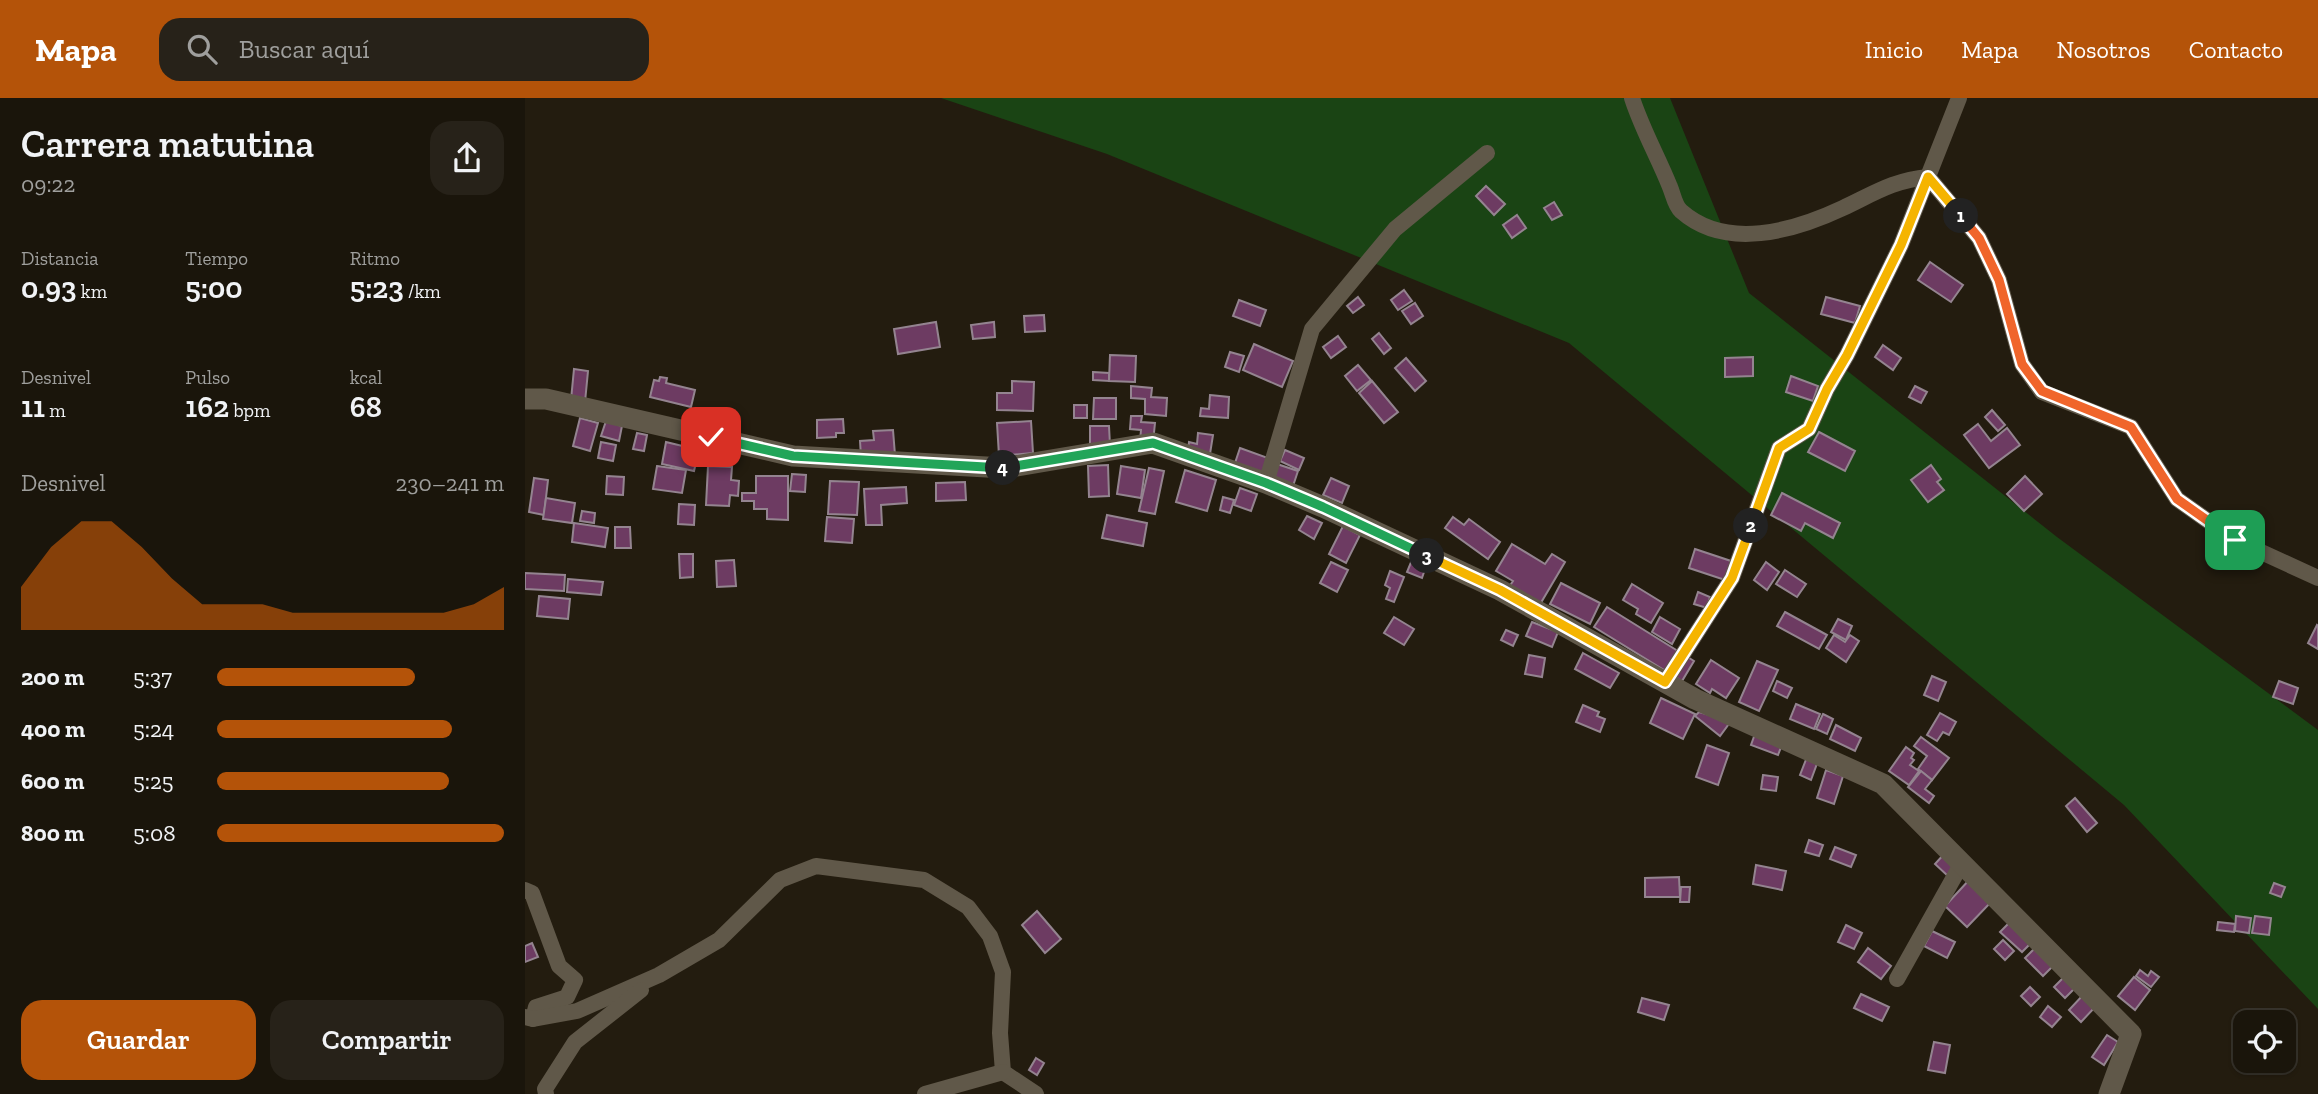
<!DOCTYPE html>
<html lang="es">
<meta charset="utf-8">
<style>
body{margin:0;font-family:"Zilla Slab",serif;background:#272219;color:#f1f3f6;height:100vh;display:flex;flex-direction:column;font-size:26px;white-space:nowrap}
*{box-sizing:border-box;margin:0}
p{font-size:23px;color:#9f9f9d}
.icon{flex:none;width:38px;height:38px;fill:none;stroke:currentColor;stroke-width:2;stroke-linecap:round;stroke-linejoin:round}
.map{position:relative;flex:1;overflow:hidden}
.drawer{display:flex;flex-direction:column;background:#1a150b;width:525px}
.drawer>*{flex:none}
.buttons{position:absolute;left:1708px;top:912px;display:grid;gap:14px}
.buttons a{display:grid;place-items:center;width:63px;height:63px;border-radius:14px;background:#1a150b;box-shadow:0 2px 5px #0004,0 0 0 2px #38342c;font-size:35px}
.pin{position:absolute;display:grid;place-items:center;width:60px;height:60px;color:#fff;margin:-30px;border-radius:14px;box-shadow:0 4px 10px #0006}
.km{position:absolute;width:35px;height:35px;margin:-18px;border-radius:50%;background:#222;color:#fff;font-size:19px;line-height:35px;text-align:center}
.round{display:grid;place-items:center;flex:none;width:74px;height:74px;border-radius:21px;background:#272219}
.overview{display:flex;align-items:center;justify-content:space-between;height:119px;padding:0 21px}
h1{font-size:38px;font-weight:600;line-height:52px}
.stats{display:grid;grid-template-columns:repeat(3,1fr);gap:10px;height:119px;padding:7px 21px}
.stats div{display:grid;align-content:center}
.stats b{font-size:30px;font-weight:600}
.stats small{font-size:19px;font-weight:400}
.stats p{font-size:19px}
.chart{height:196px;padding:14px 21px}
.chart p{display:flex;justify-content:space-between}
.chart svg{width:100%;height:126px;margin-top:7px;fill:#b45309;opacity:.7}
.cta{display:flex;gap:14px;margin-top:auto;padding:14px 21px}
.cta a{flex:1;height:80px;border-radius:21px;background:#b45309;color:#fff;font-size:28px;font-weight:600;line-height:80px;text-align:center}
.cta a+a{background:#272219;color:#f1f3f6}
ul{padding:0 21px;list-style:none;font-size:23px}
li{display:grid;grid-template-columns:112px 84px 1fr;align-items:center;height:52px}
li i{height:18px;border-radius:9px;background:#b45309}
header{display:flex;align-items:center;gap:42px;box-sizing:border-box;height:98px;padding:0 35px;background:#b45309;color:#fff}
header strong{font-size:33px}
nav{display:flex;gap:38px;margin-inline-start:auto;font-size:24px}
.search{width:490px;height:63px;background:#272219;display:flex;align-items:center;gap:18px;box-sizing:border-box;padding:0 24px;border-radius:21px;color:#9f9f9d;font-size:26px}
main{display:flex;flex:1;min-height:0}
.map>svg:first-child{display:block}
</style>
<header>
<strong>Mapa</strong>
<div class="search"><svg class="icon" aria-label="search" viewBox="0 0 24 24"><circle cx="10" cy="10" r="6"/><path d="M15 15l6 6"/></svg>Buscar aquí</div>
<nav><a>Inicio</a><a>Mapa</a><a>Nosotros</a><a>Contacto</a></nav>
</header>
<main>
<section class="drawer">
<div class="overview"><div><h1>Carrera matutina</h1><p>09:22</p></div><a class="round"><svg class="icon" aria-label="share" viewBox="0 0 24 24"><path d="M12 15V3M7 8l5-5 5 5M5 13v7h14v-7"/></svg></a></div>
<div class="stats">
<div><p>Distancia</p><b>0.93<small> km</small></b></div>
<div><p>Tiempo</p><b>5:00</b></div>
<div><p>Ritmo</p><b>5:23<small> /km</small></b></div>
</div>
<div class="stats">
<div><p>Desnivel</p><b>11<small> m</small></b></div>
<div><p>Pulso</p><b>162<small> bpm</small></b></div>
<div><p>kcal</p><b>68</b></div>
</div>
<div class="chart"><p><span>Desnivel</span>230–241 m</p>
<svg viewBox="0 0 160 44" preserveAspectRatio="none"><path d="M0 44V29L10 15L20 6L30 6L40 15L50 26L60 35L70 35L80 35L90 38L100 38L110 38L120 38L130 38L140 38L150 35L160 29V44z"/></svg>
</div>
<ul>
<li><b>200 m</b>5:37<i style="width:69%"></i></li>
<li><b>400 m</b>5:24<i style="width:82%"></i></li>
<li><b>600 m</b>5:25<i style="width:81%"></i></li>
<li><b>800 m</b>5:08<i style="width:100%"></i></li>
</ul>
<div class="cta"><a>Guardar</a><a>Compartir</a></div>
</section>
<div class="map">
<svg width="1793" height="996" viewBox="0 0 1793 996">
<rect width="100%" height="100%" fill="#231c0f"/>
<polygon fill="#1a4414" points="416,0 1145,0 1224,195 1532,439 1793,632 1793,911 1599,707 1044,245 582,56"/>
<g fill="#6d3b62" stroke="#948490" stroke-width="2">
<polygon points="961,88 980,106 969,117 951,98"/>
<polygon points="1029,104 1037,117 1027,122 1019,110"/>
<polygon points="992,117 1001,130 987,140 978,127"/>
<polygon points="1405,164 1438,187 1426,204 1393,182"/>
<polygon points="879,192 887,203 873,212 866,202"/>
<polygon points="833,199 839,207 828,215 822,208"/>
<polygon points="1301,199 1335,208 1330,225 1296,216"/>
<polygon points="714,202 741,212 735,228 708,218"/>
<polygon points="890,205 898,218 886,226 877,213"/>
<polygon points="519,217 520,233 500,234 499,218"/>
<polygon points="411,224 415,249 373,256 369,231"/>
<polygon points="469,224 470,239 448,241 446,227"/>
<polygon points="854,235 866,250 859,256 847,241"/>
<polygon points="813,238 821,249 806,260 798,249"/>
<polygon points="729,246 768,263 757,289 718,272"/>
<polygon points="1358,247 1376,260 1368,272 1350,259"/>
<polygon points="705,254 719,258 714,274 700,269"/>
<polygon points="585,257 611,258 610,284 584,283"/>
<polygon points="1228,259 1228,278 1200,279 1200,260"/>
<polygon points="881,260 901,283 890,293 870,270"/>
<polygon points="833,267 846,282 832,293 820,278"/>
<polygon points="49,271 63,273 60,304 46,302"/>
<polygon points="568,274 584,275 584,283 568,282"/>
<polygon points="1266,278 1293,288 1288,303 1261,294"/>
<polygon points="135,279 142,280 141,285 170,292 166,309 125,299 129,282 134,283"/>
<polygon points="487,283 509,284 508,313 472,312 472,295 487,295"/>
<polygon points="847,283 873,314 859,325 834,295"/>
<polygon points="606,288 627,290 626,299 642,300 641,318 620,316 620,301 606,300"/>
<polygon points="1390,288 1402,294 1396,305 1384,299"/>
<polygon points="685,297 704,299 703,320 675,318 676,310 684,311"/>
<polygon points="569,300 591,300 591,321 568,321"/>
<rect x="549" y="307" width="13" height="13"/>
<polygon points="1467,312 1480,327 1473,333 1460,319"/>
<polygon points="606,318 617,318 616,324 630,325 628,344 615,343 616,332 605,331"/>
<polygon points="55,320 73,325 65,353 48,348"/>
<polygon points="318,321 319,335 311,335 311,339 292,340 292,322"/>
<polygon points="81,323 97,328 94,343 76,338"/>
<polygon points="506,323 508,355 474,358 472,325"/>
<polygon points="1453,326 1466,343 1482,330 1495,347 1464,370 1439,337"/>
<polygon points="565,328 584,328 585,347 565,347"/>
<polygon points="368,332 370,357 336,359 335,343 349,342 348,333"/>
<polygon points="1294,334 1330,353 1320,373 1283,354"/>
<polygon points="112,335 122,337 119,353 108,351"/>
<polygon points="673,335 688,337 685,356 663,353 664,344 672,346"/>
<polygon points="76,344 91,347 88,363 73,360"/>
<polygon points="141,344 174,352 169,373 137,366"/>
<polygon points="715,350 743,360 738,377 709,368"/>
<polygon points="760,352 779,360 774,372 755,363"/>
<polygon points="752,366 773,373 768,388 748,381"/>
<polygon points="583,367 584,398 564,399 563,368"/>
<polygon points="1406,367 1416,381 1412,384 1419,392 1403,404 1386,382"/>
<polygon points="132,368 161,372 157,395 128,391"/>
<polygon points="183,368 207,369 206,382 214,383 213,398 205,397 204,408 181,407"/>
<polygon points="596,368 620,372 616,400 592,396"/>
<polygon points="624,370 639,373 630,416 614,413"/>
<polygon points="660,372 691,382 682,413 651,404"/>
<polygon points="267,376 281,377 280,394 265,393"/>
<polygon points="82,378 99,379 98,397 81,396"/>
<polygon points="231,378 263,378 263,422 242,421 242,411 229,411 229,403 217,403 217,395 231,395"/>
<polygon points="1500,378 1517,396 1499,413 1482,396"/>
<polygon points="9,380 23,382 19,417 4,414"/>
<polygon points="806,380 824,388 817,405 798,397"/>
<polygon points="305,383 334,384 332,417 303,416"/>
<polygon points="440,384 441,402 411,403 411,385"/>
<polygon points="381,389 382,405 356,407 357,427 341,427 339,391"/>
<polygon points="715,390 732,396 726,413 709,407"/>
<polygon points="1257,395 1315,425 1308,440 1280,425 1276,433 1246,417"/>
<polygon points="698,399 709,402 705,415 695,412"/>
<polygon points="21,400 50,405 47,425 18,421"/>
<polygon points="154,406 170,407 169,427 153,426"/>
<polygon points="57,413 70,415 69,425 55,423"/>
<polygon points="582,417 622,425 618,448 577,440"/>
<polygon points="782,418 797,425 789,441 774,432"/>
<polygon points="302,419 329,421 327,445 300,443"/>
<polygon points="928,419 939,427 944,421 975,444 963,461 920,430"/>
<polygon points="49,425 83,430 80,449 47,444"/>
<polygon points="818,428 835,437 821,465 804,456"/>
<polygon points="90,429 105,429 106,450 90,450"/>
<polygon points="987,446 1020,466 1027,456 1040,464 1014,508 984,489 988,483 971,473"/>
<polygon points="1170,451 1206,463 1200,482 1164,470"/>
<polygon points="154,456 168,456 168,479 155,480"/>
<polygon points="889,457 903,462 897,480 882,474"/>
<polygon points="209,462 211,488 192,489 191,463"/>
<polygon points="806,464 823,472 812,494 795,485"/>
<polygon points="1241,464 1254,474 1242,492 1229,482"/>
<polygon points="1260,472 1281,486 1272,499 1251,486"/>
<polygon points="865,473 879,479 869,504 861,501 865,490 860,487"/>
<polygon points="0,475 40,477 39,493 0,491"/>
<polygon points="43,481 78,484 76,497 42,494"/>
<polygon points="1036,485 1075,505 1065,526 1025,506"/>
<polygon points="1107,486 1138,505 1126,525 1111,516 1113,511 1098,502"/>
<polygon points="1173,494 1185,499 1182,510 1169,506"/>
<polygon points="14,498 45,501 43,521 12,518"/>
<polygon points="1082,509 1169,563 1157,583 1069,529"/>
<polygon points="1260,514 1302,537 1294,551 1252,528"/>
<polygon points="869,519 889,531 879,547 859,535"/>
<polygon points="1135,519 1155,531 1147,546 1127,534"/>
<polygon points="1313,521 1327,528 1321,542 1306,534"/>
<polygon points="1007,524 1033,534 1027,549 1001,538"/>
<polygon points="1792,527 1793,528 1793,551 1783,545"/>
<polygon points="981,532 993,537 988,548 976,542"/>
<polygon points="1309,537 1320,544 1325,537 1334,543 1321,564 1301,550"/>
<polygon points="1058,555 1094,575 1085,590 1050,571"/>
<polygon points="1004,557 1020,560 1017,579 1000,576"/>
<polygon points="1186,562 1214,580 1201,600 1187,591 1185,595 1171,586"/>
<polygon points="1232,563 1253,572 1234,613 1214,604"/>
<polygon points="1407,578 1421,584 1413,603 1399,597"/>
<polygon points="1252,583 1267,590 1262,600 1248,593"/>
<polygon points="1754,583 1773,590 1768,606 1748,599"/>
<polygon points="1136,600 1170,616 1158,641 1125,625"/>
<polygon points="1271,606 1295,616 1289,631 1265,621"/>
<polygon points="1058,607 1074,614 1072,618 1080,621 1075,634 1051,624"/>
<polygon points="1174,614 1206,623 1195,638 1170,618"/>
<polygon points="1415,615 1431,624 1424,637 1418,634 1412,643 1402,637"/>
<polygon points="1298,616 1308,621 1302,636 1291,631"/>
<polygon points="1311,627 1336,640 1330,653 1305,641"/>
<polygon points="1231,633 1258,644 1253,657 1226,647"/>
<polygon points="1396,639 1424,660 1407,682 1393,671 1402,658 1389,648"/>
<polygon points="1182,647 1204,655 1193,687 1171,679"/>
<polygon points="1381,649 1389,655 1386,660 1389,662 1385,667 1394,673 1384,687 1364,673"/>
<polygon points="1282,659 1293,663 1286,682 1275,677"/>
<polygon points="1301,672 1318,678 1309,706 1292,700"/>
<polygon points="1396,673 1407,682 1400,691 1409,698 1404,705 1383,689"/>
<polygon points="1238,677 1253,679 1251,693 1236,691"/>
<polygon points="1550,700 1572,725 1562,734 1541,708"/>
<polygon points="1284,742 1298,747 1294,758 1280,754"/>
<polygon points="1310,749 1331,757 1326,769 1305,761"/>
<polygon points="1420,755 1433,768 1424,779 1410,766"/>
<polygon points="1231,767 1261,773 1257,792 1228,786"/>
<polygon points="1154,779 1155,799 1120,799 1120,780"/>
<polygon points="1445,781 1467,803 1442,829 1420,808"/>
<polygon points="1749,785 1760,789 1756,799 1745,795"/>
<polygon points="1156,789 1165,789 1164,804 1155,804"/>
<polygon points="512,813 536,841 520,855 497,827"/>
<polygon points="1711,818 1726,820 1724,835 1710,833"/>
<polygon points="1730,818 1746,820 1744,837 1727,835"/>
<polygon points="1487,822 1508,843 1497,854 1475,834"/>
<polygon points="1693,824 1710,826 1709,834 1692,832"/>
<polygon points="1321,827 1337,835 1329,851 1313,844"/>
<polygon points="1407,833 1430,844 1422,860 1399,848"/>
<polygon points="1478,842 1489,853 1480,862 1469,851"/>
<polygon points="7,845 13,859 0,864 0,848"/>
<polygon points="1512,848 1530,866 1518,878 1500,860"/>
<polygon points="1343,850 1366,868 1356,881 1333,864"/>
<polygon points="1615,872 1623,878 1626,873 1634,879 1626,889 1611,878"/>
<polygon points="1539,879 1550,890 1540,900 1529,889"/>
<polygon points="1609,879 1625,892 1610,912 1593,898"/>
<polygon points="1505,889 1515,899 1506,908 1496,898"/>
<polygon points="1336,896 1364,909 1357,923 1329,910"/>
<polygon points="1559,896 1571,908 1556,924 1544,912"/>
<polygon points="1117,900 1144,907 1139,922 1113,914"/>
<polygon points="1523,908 1536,919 1527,929 1515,919"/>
<polygon points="1582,937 1593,944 1579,967 1567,959"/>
<polygon points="1409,944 1425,947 1420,975 1403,972"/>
<polygon points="511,960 519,965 512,977 504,972"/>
</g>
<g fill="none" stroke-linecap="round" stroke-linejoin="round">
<g stroke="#605849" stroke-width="16">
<path d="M1107 0C1117 31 1133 59 1145 89 1148 96 1150 108 1156 113 1201 153 1269 133 1318 110 1348 96 1369 82 1403 79L1454 140 1474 182 1497 266 1517 294 1606 329 1652 401 1710 442 1793 480"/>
<polyline points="741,385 787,231 870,131 962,55"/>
<polyline points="1140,584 1207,480 1254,350 1284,331 1302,291 1322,257 1376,147 1434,0"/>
<polyline points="0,792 7,795 34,868 50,882 42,899 11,909 8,921"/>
<polyline points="1372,881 1437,765"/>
<polyline points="0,919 8,921 52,913 134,877 194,842 255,782 291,768 399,782 443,809 465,838 478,874 475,935 478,974 511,996"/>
<polyline points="21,996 20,991 50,944 116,892"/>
<polyline points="400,996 478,974"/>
</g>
<polyline stroke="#605849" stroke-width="21" points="0,301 21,301 268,358 479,370 628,345 741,385 798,409 975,492 1170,601 1358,686 1606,936 1584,996"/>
</g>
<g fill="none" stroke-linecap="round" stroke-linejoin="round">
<g stroke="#fff" stroke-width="14">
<polyline id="split-1" points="1436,118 1454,140 1474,182 1497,266 1517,293 1606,329 1652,401 1710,442"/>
</g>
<g stroke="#fff" stroke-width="14">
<polyline id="split-2" points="1226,428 1254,350 1284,331 1302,291 1322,257 1376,147 1403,79 1436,118"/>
</g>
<g stroke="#fff" stroke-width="14">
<polyline id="split-3" points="902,458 975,492 1140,584 1207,480 1226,428"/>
</g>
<g stroke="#fff" stroke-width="14">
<polyline id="split-4" points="478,370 628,345 741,385 798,409 902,458"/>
</g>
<g stroke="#fff" stroke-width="14">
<polyline id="split-5" points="186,339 268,358 478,370"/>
</g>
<use href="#split-1" stroke="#f0652b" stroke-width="9"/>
<use href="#split-2" stroke="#f5b400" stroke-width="9"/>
<use href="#split-3" stroke="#f5b400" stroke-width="9"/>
<use href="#split-4" stroke="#22a559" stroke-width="9"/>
<use href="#split-5" stroke="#22a559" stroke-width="9"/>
</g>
</svg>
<div class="buttons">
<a><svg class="icon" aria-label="locate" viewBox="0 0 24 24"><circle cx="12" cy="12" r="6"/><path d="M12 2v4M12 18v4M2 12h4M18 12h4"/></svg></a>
</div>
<div class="pin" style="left:1710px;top:442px;background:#1e9e55"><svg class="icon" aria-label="arrive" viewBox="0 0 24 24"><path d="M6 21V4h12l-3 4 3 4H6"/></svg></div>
<div class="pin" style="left:186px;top:339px;background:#d93025"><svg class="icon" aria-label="check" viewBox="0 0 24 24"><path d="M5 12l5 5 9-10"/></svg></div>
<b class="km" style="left:1436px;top:118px">1</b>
<b class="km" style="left:1226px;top:428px">2</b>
<b class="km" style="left:902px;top:458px">3</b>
<b class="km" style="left:478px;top:370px">4</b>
</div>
</main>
